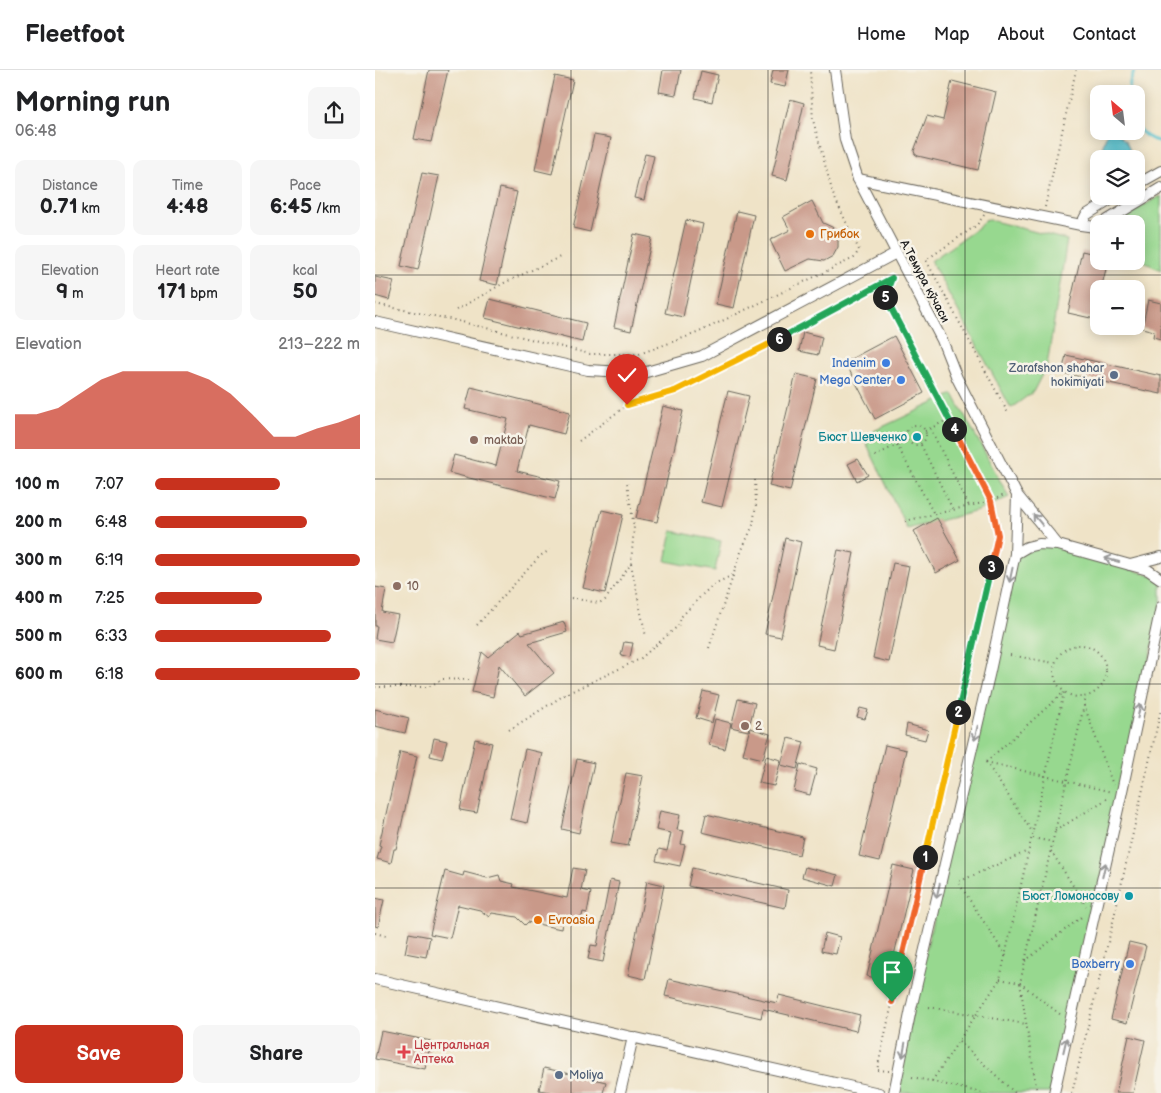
<!DOCTYPE html>
<meta charset="utf-8">
<style>
body{margin:0;font-family:"Balsamiq Sans",sans-serif;background:#f6f6f6;color:#202124;height:100vh;display:flex;flex-direction:column;font-size:19px;white-space:nowrap}
*{box-sizing:border-box;margin:0}
p{font-size:16px;color:#757577}
.icon{flex:none;width:28px;height:28px;fill:none;stroke:currentColor;stroke-width:2;stroke-linecap:round;stroke-linejoin:round}
.map{position:relative;flex:1;overflow:hidden}
.panel{display:flex;flex-direction:column;background:#fff;width:375px}
.panel>*{flex:none}
.needle{width:32px;rotate:332deg}
.buttons{position:absolute;left:715px;top:15px;display:grid;gap:10px}
.buttons a{display:grid;place-items:center;width:55px;height:55px;border-radius:10px;background:#fff;box-shadow:0 2px 12px #0003;font-size:25px}
.pin{position:absolute;display:grid;place-items:center;width:42px;height:42px;color:#fff;margin:-51px -21px;border-radius:50% 50% 50% 0;rotate:-45deg;box-shadow:0 0 5px #0007}
.pin .icon{rotate:45deg}
.km{position:absolute;width:25px;height:25px;margin:-12px;border-radius:50%;background:#222;color:#fff;font-size:14px;line-height:25px;text-align:center}
.round{display:grid;place-items:center;flex:none;width:52px;height:52px;border-radius:10px;background:#f6f6f6}
.overview{display:flex;align-items:center;justify-content:space-between;height:85px;padding:0 15px}
h1{font-size:28px;font-weight:800;line-height:38px}
.figures{display:grid;grid-template-columns:repeat(3,1fr);gap:8px;height:85px;padding:5px 15px}
.figures div{display:grid;align-content:center;border-radius:10px;background:#f6f6f6;text-align:center}
.figures b{font-size:21px;font-weight:800}
.figures small{font-size:14px;font-weight:400}
.figures p{font-size:14px}
.chart{height:140px;padding:10px 15px}
.chart p{display:flex;justify-content:space-between}
.chart svg{width:100%;height:90px;margin-top:5px;fill:#c8321e;opacity:.7}
.primary-button{display:flex;gap:10px;margin-top:auto;padding:10px 15px}
.primary-button a{flex:1;height:58px;border-radius:10px;background:#c8321e;color:#fff;font-size:20px;font-weight:800;line-height:58px;text-align:center}
.primary-button a+a{background:#f6f6f6;color:#202124}
ul{padding:0 15px;list-style:none;font-size:16px}
li{display:grid;grid-template-columns:80px 60px 1fr;align-items:center;height:38px}
li i{height:12px;border-radius:6px;background:#c8321e}
header{display:flex;align-items:center;gap:30px;box-sizing:border-box;height:70px;padding:0 25px;background:#fff;border-bottom:1px solid #e0e0e0}
header strong{font-size:24px}
nav{display:flex;gap:28px;margin-inline-start:auto;font-size:18px}
main{display:flex;flex:1;min-height:0}
.map>svg:first-child{display:block}
</style>
<header>
<strong>Fleetfoot</strong>
<nav><a>Home</a><a>Map</a><a>About</a><a>Contact</a></nav>
</header>
<main>
<section class="panel">
<div class="overview"><div><h1>Morning run</h1><p>06:48</p></div><a class="round"><svg class="icon" aria-label="share" viewBox="0 0 24 24"><path d="M12 15V3M7 8l5-5 5 5M5 13v7h14v-7"/></svg></a></div>
<div class="figures">
<div><p>Distance</p><b>0.71<small> km</small></b></div>
<div><p>Time</p><b>4:48</b></div>
<div><p>Pace</p><b>6:45<small> /km</small></b></div>
</div>
<div class="figures">
<div><p>Elevation</p><b>9<small> m</small></b></div>
<div><p>Heart rate</p><b>171<small> bpm</small></b></div>
<div><p>kcal</p><b>50</b></div>
</div>
<div class="chart"><p><span>Elevation</span>213–222 m</p>
<svg viewBox="0 0 160 44" preserveAspectRatio="none"><path d="M0 44V27L10 27L20 24L30 17L40 10L50 6L60 6L70 6L80 6L90 10L100 17L110 27L120 38L130 38L140 34L150 31L160 27V44z"/></svg>
</div>
<ul>
<li><b>100 m</b>7:07<i style="width:61%"></i></li>
<li><b>200 m</b>6:48<i style="width:74%"></i></li>
<li><b>300 m</b>6:19<i style="width:100%"></i></li>
<li><b>400 m</b>7:25<i style="width:52%"></i></li>
<li><b>500 m</b>6:33<i style="width:86%"></i></li>
<li><b>600 m</b>6:18<i style="width:100%"></i></li>
</ul>
<div class="primary-button"><a>Save</a><a>Share</a></div>
</section>
<div class="map">
<svg width="786" height="1023" viewBox="0 0 786 1023">
<rect width="100%" height="100%" fill="#f7f3e8"/>
<filter id="ink" filterUnits="userSpaceOnUse"><feTurbulence type="fractalNoise" baseFrequency=".02" numOctaves="2"/><feDisplacementMap in="SourceGraphic" scale="10" xChannelSelector="R" yChannelSelector="G"/><feConvolveMatrix kernelMatrix="1 2 1 2 8 2 1 2 1" color-interpolation-filters="sRGB"/></filter>
<filter id="wash" filterUnits="userSpaceOnUse"><feTurbulence type="fractalNoise" baseFrequency=".0096" numOctaves="4" result="noise"/><feDisplacementMap in="SourceGraphic" scale="20" xChannelSelector="R" yChannelSelector="G"/><feGaussianBlur stdDeviation="1.12" result="paint"/><feColorMatrix in="noise" values="0 0 0 0 0 0 0 0 0 0 0 0 0 0 0 0 0 1.4 0 .05"/><feComposite in="paint" operator="in"/></filter>
<g filter="url(#wash)">
<rect width="100%" height="100%" fill="#efe3c7"/>
<g fill="#97d88f" stroke="#5a7a56">
<polygon points="786,126 786,200 777,196 761,185 761,154 733,154"/>
<polygon points="611,149 692,170 672,295 658,322 636,338 556,191 604,157"/>
<polygon points="578,324 634,427 603,441 532,459 488,366"/>
<polygon points="297,461 346,471 340,501 291,491"/>
<polygon points="683,475 786,509 786,537 679,1023 519,1023 640,484 652,477"/>
</g>
<path fill="#59c4d2" stroke="#3a7077" d="M739 61C748 68 757 76 755 89H724L732 62Z"/>
<g fill="none" stroke-linecap="round" stroke-linejoin="round">
<g stroke="#59c4d2" stroke-width="3">
<polyline points="754,24 755,12 760,0"/>
<path d="M761 55C767 65 775 70 786 72"/>
</g>
</g>
<g id="blocks">
<g fill="#c99989">
<polygon points="54,0 73,0 56,72 39,69"/>
<polygon points="288,0 306,0 301,25 284,22"/>
<polygon points="398,0 414,0 410,17 395,14"/>
<polygon points="326,1 343,5 337,32 320,28"/>
<polygon points="180,6 198,10 177,104 160,100"/>
<polygon points="577,11 621,22 603,100 543,86 540,84 539,81 552,46 568,50"/>
<polygon points="415,29 429,33 412,110 397,106"/>
<polygon points="219,65 236,68 215,162 198,158"/>
<polygon points="270,84 279,86 269,130 259,128"/>
<polygon points="47,103 64,106 43,200 26,196"/>
<polygon points="125,118 142,122 122,215 104,211"/>
<polygon points="437,131 448,153 459,158 463,167 463,177 458,186 449,191 435,189 410,201 395,170 415,160 408,147"/>
<polygon points="362,141 379,145 359,238 341,234"/>
<polygon points="311,150 328,154 308,247 290,243"/>
<polygon points="259,164 277,168 256,261 239,257"/>
<polygon points="707,181 724,185 724,191 733,191 726,219 724,219 724,231 720,249 693,243"/>
<polygon points="0,207 19,211 14,230 0,226"/>
<polygon points="115,229 211,253 207,272 110,248"/>
<polygon points="773,230 786,233 786,269 778,267 779,261 767,258"/>
<polygon points="428,262 447,267 443,285 424,281"/>
<polygon points="519,266 549,323 500,349 470,292"/>
<polygon points="691,285 786,306 786,324 687,303"/>
<polygon points="421,304 442,309 415,421 394,416"/>
<polygon points="96,317 195,342 189,364 154,355 142,401 185,411 180,429 74,403 79,385 121,396 133,349 90,339"/>
<polygon points="353,321 374,326 347,437 326,432"/>
<polygon points="288,336 308,341 282,452 261,448"/>
<polygon points="483,389 493,405 482,411 473,394"/>
<polygon points="227,440 248,445 230,523 208,518"/>
<polygon points="562,448 585,490 561,503 539,461"/>
<polygon points="410,468 426,472 406,567 390,564"/>
<polygon points="463,480 479,483 459,579 442,575"/>
<polygon points="518,493 534,496 514,592 498,588"/>
<polygon points="0,517 11,519 7,542 23,545 17,572 0,569 2,556 0,556"/>
<polygon points="189,552 192,562 154,573 179,603 150,626 124,595 118,627 97,622 107,582 113,587 145,561 147,564"/>
<polygon points="249,572 258,573 255,587 246,585"/>
<polygon points="328,621 344,625 337,653 321,648"/>
<polygon points="363,629 380,633 373,661 356,657"/>
<polygon points="485,638 493,640 490,649 482,647"/>
<polygon points="0,639 34,648 30,663 0,656"/>
<polygon points="340,649 356,653 350,679 334,675"/>
<polygon points="532,654 553,660 550,670 530,665"/>
<polygon points="375,658 395,664 388,689 368,684"/>
<polygon points="59,668 72,671 67,689 55,686"/>
<polygon points="413,668 429,672 422,699 406,695"/>
<polygon points="100,669 117,673 102,743 85,740"/>
<polygon points="510,675 531,680 505,791 484,786"/>
<polygon points="150,679 167,683 152,753 135,749"/>
<polygon points="25,682 42,686 21,779 19,779 16,793 2,789 6,776 4,775"/>
<polygon points="391,686 406,690 399,716 384,713"/>
<polygon points="202,689 219,693 204,763 187,759"/>
<polygon points="425,694 442,699 435,725 419,721"/>
<polygon points="251,703 268,706 253,776 236,773"/>
<polygon points="285,741 305,745 302,760 309,761 306,774 310,775 305,796 281,791 284,779 292,781 296,763 281,760"/>
<polygon points="331,744 428,767 424,785 327,762"/>
<polygon points="518,795 539,800 513,911 492,906"/>
<polygon points="430,797 463,805 460,816 427,807"/>
<polygon points="198,798 210,800 206,820 216,822 212,843 208,842 206,850 188,846 186,859 153,852 150,855 142,847 117,843 114,847 105,840 83,835 75,868 55,864 70,801 88,806 89,802 112,808 124,805 126,811 139,814 138,817 192,828"/>
<polygon points="317,798 413,820 410,838 313,816"/>
<polygon points="235,810 244,812 228,892 213,889 216,875 222,876"/>
<polygon points="272,811 289,815 270,909 253,905"/>
<polygon points="0,828 9,830 3,857 0,856"/>
<polygon points="34,863 55,867 51,887 30,883"/>
<polygon points="450,863 465,867 461,884 446,881"/>
<polygon points="754,872 771,876 752,953 736,949"/>
<polygon points="294,909 402,933 404,925 485,945 481,961 388,939 386,948 290,926"/>
<polygon points="6,961 56,971 50,999 0,989"/>
<polygon points="754,966 770,970 758,1023 741,1023"/>
<polygon points="169,998 231,1012 228,1023 179,1023 164,1020"/>
</g>
</g>
</g>
<g filter="url(#ink)">
<use href="#blocks" fill-opacity="0" stroke="#666258" stroke-width="1"/>
<g fill="none" stroke-linecap="round" stroke-linejoin="round">
<g stroke="#666258" stroke-width="12">
<g id="minor">
<polyline points="460,0 470,70 483,109 567,270 582,308 642,425 683,475"/>
<polyline points="483,109 706,155 720,157 724,155"/>
<polyline points="761,115 786,101"/>
<polyline points="726,154 786,118"/>
<polyline points="706,155 711,145 742,126"/>
<polyline points="0,252 213,300 268,303 327,286 521,183"/>
<polyline points="640,484 642,425"/>
<polyline points="755,495 786,487"/>
<polyline points="0,909 504,1023"/>
<polyline points="245,1023 258,967"/>
<polyline points="519,1023 536,939 615,601 640,484 652,477 664,474 683,475 773,500 786,509"/>
<polyline points="679,1023 746,726 786,537"/>
</g>
</g>
<g stroke="#666258" stroke-width="2" stroke-dasharray="1 4" stroke-linecap="butt">
<polyline points="670,137 701,0"/>
<polyline points="609,145 602,155 551,190 634,345"/>
<polyline points="0,234 79,250 215,284 264,284 322,263 479,188 484,180 458,124 438,50 435,0"/>
<polyline points="81,240 129,213 185,187"/>
<circle cx="541" cy="365" r="10"/>
<polyline points="555,358 594,436"/>
<polyline points="550,361 574,349"/>
<polyline points="204,371 252,335 300,321 376,283 517,208"/>
<polyline points="522,375 559,444"/>
<polyline points="546,375 578,440"/>
<polyline points="500,386 531,370"/>
<polyline points="530,451 616,431 629,425"/>
<polyline points="256,494 271,567"/>
<polyline points="196,528 224,533 230,530 256,494 259,457 252,413"/>
<polyline points="102,555 165,486 175,480"/>
<circle cx="705" cy="601" r="26"/>
<polyline points="334,578 366,482 378,455 381,434 380,409"/>
<polyline points="635,585 679,593"/>
<polyline points="0,617 53,617 68,609 94,610"/>
<polyline points="709,635 738,715"/>
<polyline points="134,660 191,624 265,589 303,556 307,546 327,525 339,514 358,505"/>
<polyline points="611,692 737,722"/>
<polyline points="611,692 689,622"/>
<polyline points="611,692 658,763"/>
<polyline points="680,761 735,727"/>
<polyline points="658,768 678,772"/>
<polyline points="676,781 711,836"/>
<polyline points="0,863 12,866"/>
<polyline points="631,886 583,812 653,781"/>
<polyline points="650,891 709,845"/>
<polyline points="625,909 645,913 686,945"/>
<polyline points="554,937 651,954"/>
<polyline points="584,971 640,1023"/>
<polyline points="514,1001 502,1000 623,465 616,431 510,227 517,208"/>
<polyline points="537,1007 608,1023"/>
<polyline points="557,1011 625,909 689,622"/>
<polyline points="662,1023 645,913 711,627"/>
<polyline points="697,1023 737,856 786,639"/>
</g>
<use href="#minor" stroke="#fff" stroke-width="10"/>
</g>
<defs><path id="oneway-shaft" d="M-6 0H5M1.5-3L5.5 0L1.5 3" fill="none" stroke-width="1.6" stroke-linecap="round" stroke-linejoin="round" transform="scale(1.25)"/></defs>
<g stroke="#999">
<use href="#oneway-shaft" transform="translate(663 450) rotate(-130)"/>
<use href="#oneway-shaft" transform="translate(737 490) rotate(-165)"/>
<use href="#oneway-shaft" transform="translate(636 505) rotate(102)"/>
<use href="#oneway-shaft" transform="translate(764 641) rotate(-78)"/>
<use href="#oneway-shaft" transform="translate(601 663) rotate(103)"/>
<use href="#oneway-shaft" transform="translate(729 800) rotate(-77)"/>
<use href="#oneway-shaft" transform="translate(563 821) rotate(103)"/>
<use href="#oneway-shaft" transform="translate(690 975) rotate(-77)"/>
<use href="#oneway-shaft" transform="translate(529 980) rotate(100)"/>
</g>
</g>
<g fill="none" stroke-linecap="round" stroke-linejoin="round" filter="url(#ink)">
<g stroke="#fff" stroke-width="10">
<polyline id="split-1" points="517,932 550,787"/>
</g>
<g stroke="#fff" stroke-width="10">
<polyline id="split-2" points="550,787 583,642"/>
</g>
<g stroke="#fff" stroke-width="10">
<polyline id="split-3" points="583,642 616,497"/>
</g>
<g stroke="#fff" stroke-width="10">
<polyline id="split-4" points="579,359 616,431 623,465 616,497"/>
</g>
<g stroke="#fff" stroke-width="10">
<polyline id="split-5" points="510,227 579,359"/>
</g>
<g stroke="#fff" stroke-width="10">
<polyline id="split-6" points="404,269 517,208 510,227"/>
</g>
<g stroke="#fff" stroke-width="10">
<polyline id="split-7" points="252,335 300,321 404,269"/>
</g>
<use href="#split-1" stroke="#f0652b" stroke-width="6"/>
<use href="#split-2" stroke="#f5b400" stroke-width="6"/>
<use href="#split-3" stroke="#22a559" stroke-width="6"/>
<use href="#split-4" stroke="#f0652b" stroke-width="6"/>
<use href="#split-5" stroke="#22a559" stroke-width="6"/>
<use href="#split-6" stroke="#22a559" stroke-width="6"/>
<use href="#split-7" stroke="#f5b400" stroke-width="6"/>
</g>
<path fill="none" stroke="#1c1c1c" stroke-width="1" stroke-opacity="0.55" d="M196 0V1023M393 0V1023M590 0V1023M0 205H786M0 409H786M0 614H786M0 818H786"/>
<g fill="#e8710a" stroke="#f7f3e8" stroke-width="2">
<circle cx="435" cy="164" r="5"/>
<circle cx="163" cy="850" r="5"/>
</g>
<g fill="#3f7fe0" stroke="#f7f3e8" stroke-width="2">
<circle cx="511" cy="293" r="5"/>
<circle cx="526" cy="310" r="5"/>
<circle cx="755" cy="894" r="5"/>
</g>
<g fill="#5c6f8a" stroke="#f7f3e8" stroke-width="2">
<circle cx="739" cy="305" r="5"/>
<circle cx="184" cy="1005" r="5"/>
</g>
<g fill="#0f9aa8" stroke="#f7f3e8" stroke-width="2">
<circle cx="542" cy="367" r="5"/>
<circle cx="754" cy="826" r="5"/>
</g>
<g fill="#8d6e63" stroke="#f7f3e8" stroke-width="2">
<circle cx="99" cy="370" r="5"/>
<circle cx="22" cy="516" r="5"/>
<circle cx="370" cy="656" r="5"/>
</g>
<path fill="#e0444e" stroke="#f7f3e8" stroke-width="2" d="M26.5 974.5h5v5h5v5h-5v5h-5v-5h-5v-5h5z"/>
<g text-anchor="middle" stroke-width="5" stroke-linejoin="round" paint-order="stroke">
<g font-size="12" fill="#c56008" stroke="#f7f3e8" text-anchor="start">
<text x="445" y="168">Грибок</text>
<text x="173" y="854">Evroasia</text>
</g>
<g font-size="12" fill="#1c1c1c" stroke="#f7f3e8">
<text transform="translate(550 211) rotate(62)" y="4">А.Темура кўчаси</text>
</g>
<g font-size="12" fill="#366cbe" stroke="#f7f3e8" text-anchor="end">
<text x="501" y="297">Indenim</text>
<text x="516" y="314">Mega Center</text>
<text x="745" y="898">Boxberry</text>
</g>
<g font-size="12" fill="#4e5e75" stroke="#f7f3e8" text-anchor="end">
<text x="729" y="302">Zarafshon shahar<tspan x="729" dy="14">hokimiyati</tspan></text>
<text x="194" y="1009" text-anchor="start">Moliya</text>
</g>
<g font-size="12" fill="#0d838f" stroke="#f7f3e8" text-anchor="end">
<text x="532" y="371">Бюст Шевченко</text>
<text x="744" y="830">Бюст Ломоносову</text>
</g>
<g font-size="12" fill="#785e54" stroke="#f7f3e8" text-anchor="start">
<text x="109" y="374">maktab</text>
<text x="32" y="520">10</text>
<text x="380" y="660">2</text>
</g>
<g font-size="12" fill="#be3a42" stroke="#f7f3e8" text-anchor="start">
<text x="39" y="979">Центральная<tspan x="39" dy="14">Аптека</tspan></text>
</g>
</g>
</svg>
<div class="buttons">
<a><svg class="needle" viewBox="-14 -14 28 28"><path d="M0-13l5 13h-10z" fill="#e53935"/><path d="M0 13l5-13h-10z" fill="#757577"/></svg></a>
<a><svg class="icon" aria-label="layers" viewBox="0 0 24 24"><path d="M12 4l9 5-9 5-9-5zM3 14l9 5 9-5"/></svg></a>
<a>+</a>
<a>−</a>
</div>
<div class="pin" style="left:517px;top:932px;background:#1e9e55"><svg class="icon" aria-label="arrive" viewBox="0 0 24 24"><path d="M6 21V4h12l-3 4 3 4H6"/></svg></div>
<div class="pin" style="left:252px;top:335px;background:#d93025"><svg class="icon" aria-label="check" viewBox="0 0 24 24"><path d="M5 12l5 5 9-10"/></svg></div>
<b class="km" style="left:550px;top:787px">1</b>
<b class="km" style="left:583px;top:642px">2</b>
<b class="km" style="left:616px;top:497px">3</b>
<b class="km" style="left:579px;top:359px">4</b>
<b class="km" style="left:510px;top:227px">5</b>
<b class="km" style="left:404px;top:269px">6</b>
</div>
</main>
